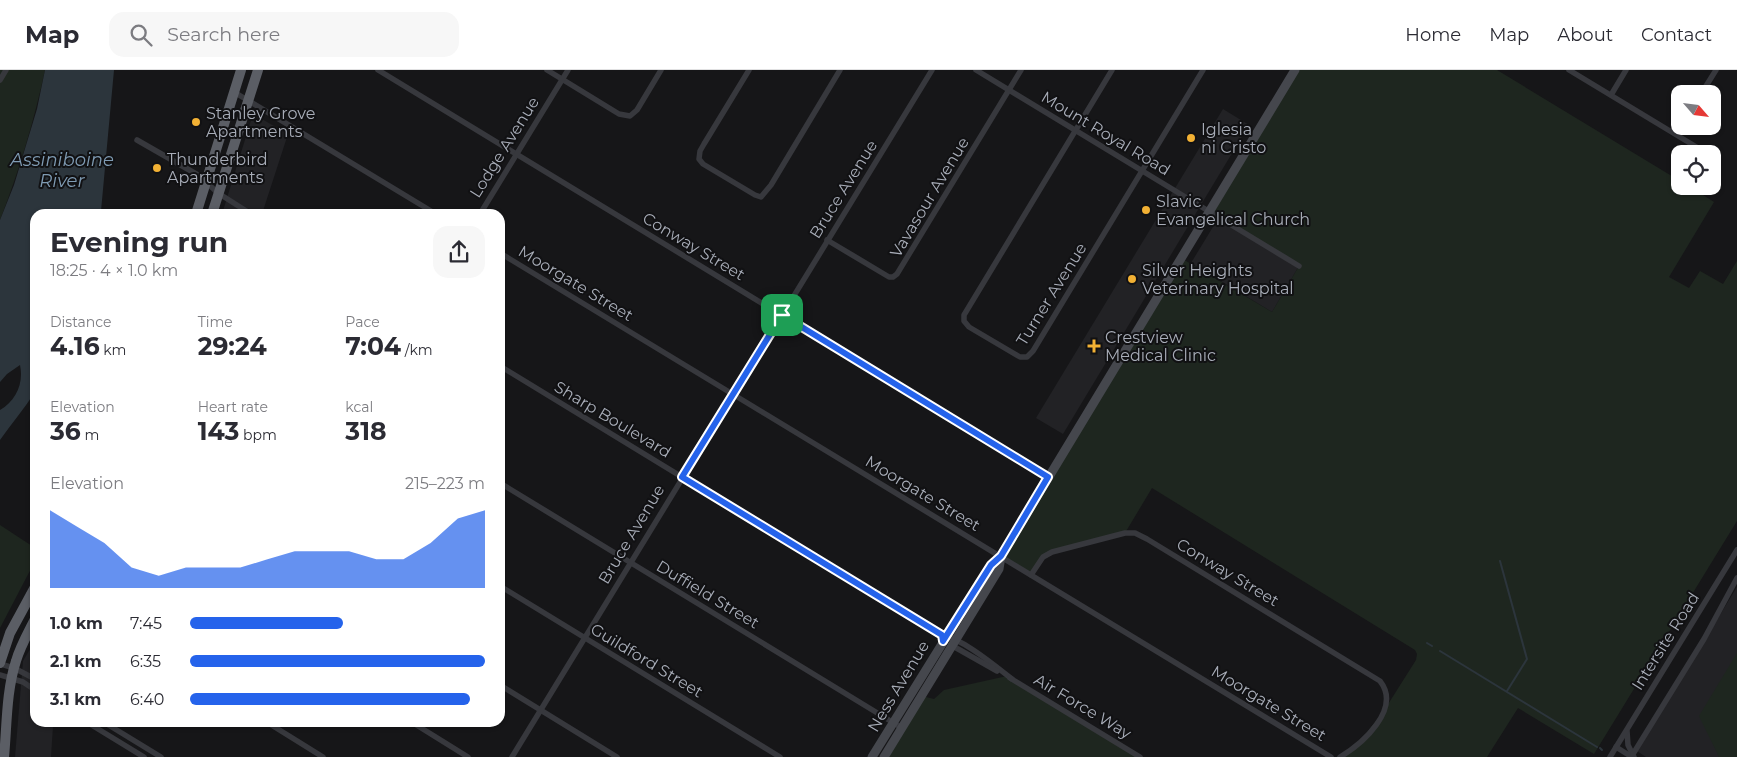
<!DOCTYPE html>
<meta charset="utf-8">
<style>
body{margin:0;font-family:Montserrat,sans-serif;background:#f7f7f7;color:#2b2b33;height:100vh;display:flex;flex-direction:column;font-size:19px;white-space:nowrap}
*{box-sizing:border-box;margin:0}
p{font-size:16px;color:#7c7c81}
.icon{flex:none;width:28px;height:28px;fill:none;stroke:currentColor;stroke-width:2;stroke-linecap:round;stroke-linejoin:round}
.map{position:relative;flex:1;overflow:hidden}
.sheet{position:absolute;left:30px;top:139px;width:475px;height:518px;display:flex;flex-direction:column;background:#fff;border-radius:15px;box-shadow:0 1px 4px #0004}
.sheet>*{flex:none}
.needle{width:32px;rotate:118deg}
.controls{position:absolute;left:1671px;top:15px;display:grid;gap:10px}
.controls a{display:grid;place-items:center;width:50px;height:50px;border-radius:10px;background:#fff;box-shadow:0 1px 4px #0004;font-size:25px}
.pin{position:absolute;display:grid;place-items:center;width:42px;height:42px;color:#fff;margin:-21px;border-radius:10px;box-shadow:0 2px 8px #0006}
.round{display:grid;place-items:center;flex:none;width:52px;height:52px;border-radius:15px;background:#f7f7f7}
.overview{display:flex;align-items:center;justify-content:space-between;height:85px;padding:0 20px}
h1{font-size:28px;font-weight:700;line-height:38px}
.stats{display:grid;grid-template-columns:repeat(3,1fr);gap:8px;height:85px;padding:5px 20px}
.stats div{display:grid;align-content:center}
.stats b{font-size:25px;font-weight:700}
.stats small{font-size:14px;font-weight:400}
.stats p{font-size:14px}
.chart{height:140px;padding:10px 20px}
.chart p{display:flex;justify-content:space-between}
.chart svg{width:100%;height:90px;margin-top:5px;fill:#2563eb;opacity:.7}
ul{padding:0 20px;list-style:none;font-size:16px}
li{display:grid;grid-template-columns:80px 60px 1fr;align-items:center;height:38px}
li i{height:12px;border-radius:6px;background:#2563eb}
header{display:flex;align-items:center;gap:30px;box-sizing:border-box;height:70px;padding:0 25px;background:#fff;border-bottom:1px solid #e1e1e2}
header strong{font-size:24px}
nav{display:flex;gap:28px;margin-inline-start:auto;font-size:18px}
.search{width:350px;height:45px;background:#f7f7f7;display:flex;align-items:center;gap:12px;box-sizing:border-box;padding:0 18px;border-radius:15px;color:#7c7c81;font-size:19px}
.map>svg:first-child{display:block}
</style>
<header>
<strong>Map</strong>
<div class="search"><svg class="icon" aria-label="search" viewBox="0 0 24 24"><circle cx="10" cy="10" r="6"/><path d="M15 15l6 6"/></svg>Search here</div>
<nav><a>Home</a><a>Map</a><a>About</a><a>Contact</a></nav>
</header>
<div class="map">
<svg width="1737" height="687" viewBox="0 0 1737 687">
<rect width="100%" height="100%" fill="#161618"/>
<g fill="#222225">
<polygon points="1223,39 1249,55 1063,364 1036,348"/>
<polygon points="253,44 288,64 262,144 222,144"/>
<polygon points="1219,147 1299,196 1272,242 1191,193"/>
<polygon points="1737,517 1737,687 1646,687 1637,681"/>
<polygon points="35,571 35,634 30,643 35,646 35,651 44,651 53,656 51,687 15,687 23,591"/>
</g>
<g fill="#1e261f">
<path d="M0 0H45C34 51 19 101 0 150Z"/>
<polygon points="1296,0 1497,0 1680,111 1680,116 1689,116 1714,132 1669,207 1689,218 1700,201 1723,214 1737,191 1737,451 1594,684 1518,638 1487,687 1340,687 1358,674 1385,639 1416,590 1417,584 1415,580 1152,418 1125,463 1047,484 1031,505 1001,486 1181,188 1272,242 1299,196 1209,142"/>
<polygon points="0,455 35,478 35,491 0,558"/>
<polygon points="1737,583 1737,687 1719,687 1699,646"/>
<polygon points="1007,606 1140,687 884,687 922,626 934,629 944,620"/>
</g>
<path fill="#2c353c" d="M45 0H114L101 141 100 144H35V322C24 339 11 354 0 370V340C16 331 24 313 20 295L7 304 0 312V150L14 115 37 39Z"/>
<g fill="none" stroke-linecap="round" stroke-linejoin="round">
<g stroke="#2c353c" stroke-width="2">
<polyline points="1500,491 1527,589 1507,621"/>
<polyline points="1427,573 1432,576"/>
<polyline points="1440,581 1597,677"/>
<polyline points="1600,678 1602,680"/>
</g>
<g stroke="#37383d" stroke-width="5.5">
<polyline points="378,0 1048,407"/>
<polyline points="547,0 619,44 630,46 637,40 661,0"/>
<polyline points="749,0 704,74 700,81 699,89 703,94 755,125 761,127 771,115 840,0"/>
<polyline points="976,0 1299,196"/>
<polyline points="1112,0 964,245 964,251 969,257 1020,287 1027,287 1033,281 1203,0"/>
<polyline points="1569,0 1708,84"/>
<polyline points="0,10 6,0"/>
<polyline points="234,22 436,144"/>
<polyline points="1701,24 1716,0"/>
<polyline points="1611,25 1626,0"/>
<polyline points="1676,64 1681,56"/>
<polyline points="137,70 198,105 218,123 251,144"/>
<polyline points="1712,87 1713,87"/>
<polyline points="480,144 568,0"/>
<polyline points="827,170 889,207 893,207 897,204 1021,0"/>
<polyline points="500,183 1331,687"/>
<path d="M500 296 941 565C962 568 994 595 1012 609"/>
<polyline points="500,413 902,658"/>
<path d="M1031 505 1043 487 1052 482 1125 463H1135L1147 469 1380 611C1402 639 1362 674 1340 687"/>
<polyline points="500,516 780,687"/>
<polyline points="951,575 997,601"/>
<polyline points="0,594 14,598 35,609"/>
<polyline points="0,605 23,612 35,620"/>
<polyline points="1010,608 1140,687"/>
<polyline points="500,615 617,687"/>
<polyline points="85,651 144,687"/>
<polyline points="102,651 161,687"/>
<polyline points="265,651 323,687"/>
<polyline points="410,651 468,687"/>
<polyline points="1627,661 1628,675 1634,687"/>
<polyline points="1616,677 1632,687"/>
<polyline points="1633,684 1704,569 1737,508"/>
<polyline points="512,687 932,0"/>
<polyline points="1610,687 1737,480"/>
</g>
<g stroke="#45474d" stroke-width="9">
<polyline points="872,687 991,495 1001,486 1295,0"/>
<polyline points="884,687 999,499 1001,486"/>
</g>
<g stroke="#5b5e65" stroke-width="10">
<polyline points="196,144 241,0"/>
<polyline points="212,144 258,0"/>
<polyline points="0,593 10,563 35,517"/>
<path d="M4 687C7 656 6 622 16 591 20 577 28 563 35 549"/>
</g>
</g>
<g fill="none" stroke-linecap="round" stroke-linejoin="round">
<g stroke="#fff" stroke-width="10">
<polygon id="route" points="782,245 1048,407 1001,486 991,495 943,571 942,565 682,407"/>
</g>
<use href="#route" stroke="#2563eb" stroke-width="6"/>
</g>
<g fill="#f2b134" stroke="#111113" stroke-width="2">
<circle cx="196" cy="52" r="5"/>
<circle cx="1191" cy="68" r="5"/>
<circle cx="157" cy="98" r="5"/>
<circle cx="1146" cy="140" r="5"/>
<circle cx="1132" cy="209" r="5"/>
<path d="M1091.5 268.5h5v5h5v5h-5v5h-5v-5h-5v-5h5z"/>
</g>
<g text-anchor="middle" stroke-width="4" stroke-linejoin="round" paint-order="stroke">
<g font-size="16" fill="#a8adb8" stroke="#111113" text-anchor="start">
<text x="206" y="49">Stanley Grove<tspan x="206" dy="18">Apartments</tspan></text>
<text x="1201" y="65">Iglesia<tspan x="1201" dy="18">ni Cristo</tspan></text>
<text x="167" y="95">Thunderbird<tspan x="167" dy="18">Apartments</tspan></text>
<text x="1156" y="137">Slavic<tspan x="1156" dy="18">Evangelical Church</tspan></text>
<text x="1142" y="206">Silver Heights<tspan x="1142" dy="18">Veterinary Hospital</tspan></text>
<text x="1105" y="273">Crestview<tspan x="1105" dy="18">Medical Clinic</tspan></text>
</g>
<g font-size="16" fill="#a8adb8" stroke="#111113">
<text transform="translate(1106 63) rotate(31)" y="6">Mount Royal Road</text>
<text transform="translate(504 77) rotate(-58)" y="6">Lodge Avenue</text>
<text transform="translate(843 119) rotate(-58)" y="6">Bruce Avenue</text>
<text transform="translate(929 127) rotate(-59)" y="6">Vavasour Avenue</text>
<text transform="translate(694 176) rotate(31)" y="6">Conway Street</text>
<text transform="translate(576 213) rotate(31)" y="6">Moorgate Street</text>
<text transform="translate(1051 224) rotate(-58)" y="6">Turner Avenue</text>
<text transform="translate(613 349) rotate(31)" y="6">Sharp Boulevard</text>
<text transform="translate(923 423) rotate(31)" y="6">Moorgate Street</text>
<text transform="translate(631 464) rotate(-59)" y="6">Bruce Avenue</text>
<text transform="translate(1228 502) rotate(31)" y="6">Conway Street</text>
<text transform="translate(708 524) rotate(31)" y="6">Duffield Street</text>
<text transform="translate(1665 571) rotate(-58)" y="6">Intersite Road</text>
<text transform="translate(647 590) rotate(31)" y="6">Guildford Street</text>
<text transform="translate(898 616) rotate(-59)" y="6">Ness Avenue</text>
<text transform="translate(1269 633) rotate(31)" y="6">Moorgate Street</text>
<text transform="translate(1083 636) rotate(31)" y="6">Air Force Way</text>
</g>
<g font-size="18" font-style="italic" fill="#7f9bb3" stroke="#111113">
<text x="62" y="96">Assiniboine<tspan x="62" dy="21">River</tspan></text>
</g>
</g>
</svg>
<div class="controls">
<a><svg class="needle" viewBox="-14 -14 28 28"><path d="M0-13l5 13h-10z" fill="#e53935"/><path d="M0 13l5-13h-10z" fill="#7c7c81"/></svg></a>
<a><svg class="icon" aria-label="locate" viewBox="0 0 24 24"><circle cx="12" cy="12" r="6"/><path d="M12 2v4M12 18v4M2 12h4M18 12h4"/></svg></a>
</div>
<div class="pin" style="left:782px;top:245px;background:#1e9e55"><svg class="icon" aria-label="arrive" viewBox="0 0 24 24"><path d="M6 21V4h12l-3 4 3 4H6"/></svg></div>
<section class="sheet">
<div class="overview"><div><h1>Evening run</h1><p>18:25 · 4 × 1.0 km</p></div><a class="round"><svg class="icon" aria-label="share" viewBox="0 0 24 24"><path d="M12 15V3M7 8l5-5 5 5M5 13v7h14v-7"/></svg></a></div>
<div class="stats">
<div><p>Distance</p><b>4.16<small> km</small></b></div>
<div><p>Time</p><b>29:24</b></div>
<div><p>Pace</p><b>7:04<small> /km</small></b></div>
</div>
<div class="stats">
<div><p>Elevation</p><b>36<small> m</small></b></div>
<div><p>Heart rate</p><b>143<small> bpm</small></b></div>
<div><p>kcal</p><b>318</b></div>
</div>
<div class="chart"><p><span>Elevation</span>215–223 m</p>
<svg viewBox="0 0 160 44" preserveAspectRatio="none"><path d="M0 44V6L10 14L20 22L30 34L40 38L50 34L60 34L70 34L80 30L90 26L100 26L110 26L120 30L130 30L140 22L150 10L160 6V44z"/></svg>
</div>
<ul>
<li><b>1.0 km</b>7:45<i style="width:52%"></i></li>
<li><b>2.1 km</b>6:35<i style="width:100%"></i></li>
<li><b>3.1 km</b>6:40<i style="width:95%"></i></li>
</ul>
</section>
</div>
